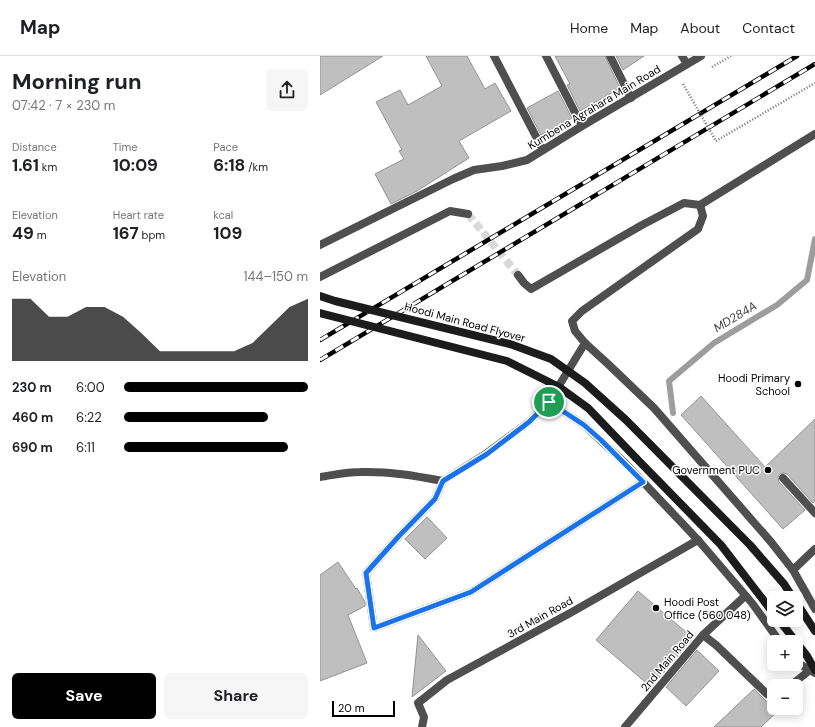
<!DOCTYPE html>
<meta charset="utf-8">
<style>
body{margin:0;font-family:"DM Sans",sans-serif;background:#f6f6f6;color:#202124;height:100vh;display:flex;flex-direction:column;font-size:15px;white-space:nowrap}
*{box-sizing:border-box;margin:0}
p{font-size:13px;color:#757577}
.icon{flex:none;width:22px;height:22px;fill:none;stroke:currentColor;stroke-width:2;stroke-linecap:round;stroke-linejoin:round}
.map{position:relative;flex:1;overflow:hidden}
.sheet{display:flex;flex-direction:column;background:#fff;width:320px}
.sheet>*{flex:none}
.fabs{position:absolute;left:447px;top:535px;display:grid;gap:8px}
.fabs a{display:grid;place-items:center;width:36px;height:36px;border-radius:6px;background:#fff;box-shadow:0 2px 10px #0003;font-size:20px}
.scale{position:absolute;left:12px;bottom:10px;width:63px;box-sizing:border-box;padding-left:4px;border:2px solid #000;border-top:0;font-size:11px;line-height:14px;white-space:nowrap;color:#000;-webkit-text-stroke:3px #fff;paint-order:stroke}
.pin{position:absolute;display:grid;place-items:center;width:34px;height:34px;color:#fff;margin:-17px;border:2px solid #fff;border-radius:50%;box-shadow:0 1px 4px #0007}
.round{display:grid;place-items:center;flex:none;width:42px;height:42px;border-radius:6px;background:#f6f6f6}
.head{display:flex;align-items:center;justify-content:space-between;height:68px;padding:0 12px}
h1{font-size:22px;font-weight:700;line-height:30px}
.figures{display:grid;grid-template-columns:repeat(3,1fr);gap:6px;height:68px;padding:4px 12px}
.figures div{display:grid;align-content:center}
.figures b{font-size:17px;font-weight:700}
.figures small{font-size:11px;font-weight:400}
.figures p{font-size:11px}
.chart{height:112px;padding:8px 12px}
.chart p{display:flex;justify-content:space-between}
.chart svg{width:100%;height:72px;margin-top:4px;fill:#000;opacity:.7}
.action{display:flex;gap:8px;margin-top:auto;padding:8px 12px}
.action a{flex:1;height:46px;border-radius:6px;background:#000;color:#fff;font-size:16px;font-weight:700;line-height:46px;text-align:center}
.action a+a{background:#f6f6f6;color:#202124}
ul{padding:0 12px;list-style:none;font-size:13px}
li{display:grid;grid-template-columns:64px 48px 1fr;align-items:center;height:30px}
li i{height:10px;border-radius:5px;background:#000}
header{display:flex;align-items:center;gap:24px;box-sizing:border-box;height:56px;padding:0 20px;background:#fff;border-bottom:1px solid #e0e0e0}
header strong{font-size:19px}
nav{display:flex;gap:22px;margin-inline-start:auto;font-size:14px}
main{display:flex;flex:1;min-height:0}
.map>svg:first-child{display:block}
</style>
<header>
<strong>Map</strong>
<nav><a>Home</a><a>Map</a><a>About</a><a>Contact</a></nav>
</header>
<main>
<section class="sheet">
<div class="head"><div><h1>Morning run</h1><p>07:42 · 7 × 230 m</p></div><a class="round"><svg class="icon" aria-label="share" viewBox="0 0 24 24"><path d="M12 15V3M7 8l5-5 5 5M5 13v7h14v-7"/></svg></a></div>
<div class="figures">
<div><p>Distance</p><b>1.61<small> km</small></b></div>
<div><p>Time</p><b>10:09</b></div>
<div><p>Pace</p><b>6:18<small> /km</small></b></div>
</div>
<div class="figures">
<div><p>Elevation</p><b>49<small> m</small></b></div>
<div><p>Heart rate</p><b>167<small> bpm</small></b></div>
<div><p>kcal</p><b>109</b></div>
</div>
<div class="chart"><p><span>Elevation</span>144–150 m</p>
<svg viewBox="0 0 160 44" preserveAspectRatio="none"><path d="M0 44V6L10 6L20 17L30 17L40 11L50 11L60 17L70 27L80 38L90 38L100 38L110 38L120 38L130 33L140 22L150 11L160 6V44z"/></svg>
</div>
<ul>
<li><b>230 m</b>6:00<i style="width:100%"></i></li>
<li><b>460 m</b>6:22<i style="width:78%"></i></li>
<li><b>690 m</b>6:11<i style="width:89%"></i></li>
</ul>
<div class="action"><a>Save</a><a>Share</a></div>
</section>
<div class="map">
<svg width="495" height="671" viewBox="0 0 495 671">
<rect width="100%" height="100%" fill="#fff"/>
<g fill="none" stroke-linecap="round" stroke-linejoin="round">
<polyline stroke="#9d9d9d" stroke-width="6" points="353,357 349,325 394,287 457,249 487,224 495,183"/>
</g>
<g fill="#bfbfbf" stroke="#939393">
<polygon points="0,0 63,0 0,39"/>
<polygon points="106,0 147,0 165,33 175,27 191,55 139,85 149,102 97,135 71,148 55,118 84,103 79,95 82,94 56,46 80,34 88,49 122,30"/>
<polygon points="235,0 285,0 300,32 260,55 247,29 250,28"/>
<polygon points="296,0 324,0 303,14"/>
<polygon points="238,35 252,62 221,79 207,52"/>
<polygon points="381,340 445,411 495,363 495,445 493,447 467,418 464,417 460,418 458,421 459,426 485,454 463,473 361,359"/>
<polygon points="107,461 127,482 105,503 85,483"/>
<polygon points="18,506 36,533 37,532 45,546 45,550 28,559 47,607 0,625 0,519"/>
<polygon points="318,535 373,582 331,631 276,584"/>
<polygon points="98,579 126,615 92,641"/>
<polygon points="377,594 399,615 366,650 346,631"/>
<polygon points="434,633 457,656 441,671 394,671"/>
</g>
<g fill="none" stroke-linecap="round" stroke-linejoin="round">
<polyline stroke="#d9d9d9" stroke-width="8" stroke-dasharray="8 4" stroke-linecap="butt" points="148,158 198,219"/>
<g stroke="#717171" stroke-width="2.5" stroke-dasharray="1 2" stroke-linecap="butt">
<polyline points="392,11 411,0"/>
<polyline points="396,85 495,27"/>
</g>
<g stroke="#4f4f4f" stroke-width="8">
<polyline points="380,149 495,78"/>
<polyline points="463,422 495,457"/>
</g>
<g stroke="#4f4f4f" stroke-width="8">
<polyline points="174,0 223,94"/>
<polyline points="226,0 262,70"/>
<polyline points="290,0 311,42"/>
<polyline points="362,0 367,8"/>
<path d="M0 421C14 419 26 416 40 416 68 415 96 420 123 425L167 397 209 366 229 346"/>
<polyline points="123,425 115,443 79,480 46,517 54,572 151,536 323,426"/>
<polyline points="473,514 495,493"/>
<polyline points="383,579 396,589 447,638"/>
<polyline points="470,630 490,614"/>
<polyline points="102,671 104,661 98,647 127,624 252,556 378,484"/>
<polyline points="305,671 383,579 425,540"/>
</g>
<g stroke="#4f4f4f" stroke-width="8">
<polyline points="0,189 133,123 154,114 182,110 207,104 262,70 381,0"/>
<polyline points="198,219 204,227 211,233 322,169 364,147 380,149 383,160 378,173 262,255 252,265 255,275 265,287 288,308 334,352 451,486 473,514 495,553"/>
<polyline points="0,221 130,155 148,158"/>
<polyline points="265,287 229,346 264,369 305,407 378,484 432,547 460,586"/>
<polyline points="476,606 495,617"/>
</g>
<g stroke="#1c1c1c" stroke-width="8">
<polyline points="316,402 401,489 454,558"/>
<polyline points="476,546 495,575"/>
<polyline points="459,564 487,600 495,614"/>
</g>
<g stroke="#000" stroke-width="4.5">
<g id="rail">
<polyline points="0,284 477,0"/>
<polyline points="0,304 495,8"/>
</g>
</g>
<use href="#rail" stroke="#fff" stroke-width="3" stroke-dasharray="9" stroke-linecap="butt"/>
<polyline stroke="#717171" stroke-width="2.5" stroke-dasharray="1 2" stroke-linecap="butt" points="363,28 396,85"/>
<g stroke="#1c1c1c" stroke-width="8">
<polyline points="0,240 15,245 190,288 231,303 265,327 306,364 430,489 464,528 473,542"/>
<polyline points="0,257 187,305 239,331 268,352 316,402"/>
</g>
</g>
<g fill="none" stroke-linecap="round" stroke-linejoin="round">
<g stroke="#fff" stroke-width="8">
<polygon id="route" points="229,346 264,369 281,384 323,426 151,536 54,572 46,517 79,480 115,443 123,425 167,398 209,366"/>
</g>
<use href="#route" stroke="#1a73e8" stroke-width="5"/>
</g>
<g fill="#000" stroke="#fff" stroke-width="1.5">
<circle cx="478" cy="328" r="4"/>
<circle cx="448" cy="414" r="4"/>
<circle cx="336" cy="552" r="4"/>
</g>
<g text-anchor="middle" stroke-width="3" stroke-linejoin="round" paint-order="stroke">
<g font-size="11" fill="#000" stroke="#fff">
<text transform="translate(274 51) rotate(-31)" y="4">Kumbena Agrahara Main Road</text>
<text transform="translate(145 266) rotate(15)" y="4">Hoodi Main Road Flyover</text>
<text transform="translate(220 561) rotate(-29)" y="4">3rd Main Road</text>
<text transform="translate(347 605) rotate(-50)" y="4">2nd Main Road</text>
</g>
<g font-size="11" fill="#000" stroke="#fff" text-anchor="end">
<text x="470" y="326">Hoodi Primary<tspan x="470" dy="13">School</tspan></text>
<text x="440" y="418">Government PUC</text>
<text x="344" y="550" text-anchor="start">Hoodi Post<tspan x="344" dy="13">Office (560 048)</tspan></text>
</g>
<g font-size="12" font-style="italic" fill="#3e3e3e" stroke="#fff">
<text transform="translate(415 261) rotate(-31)" y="4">MD284A</text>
</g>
</g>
</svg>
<div class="fabs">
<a><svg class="icon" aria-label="layers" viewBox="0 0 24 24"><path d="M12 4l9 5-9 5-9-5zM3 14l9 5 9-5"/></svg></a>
<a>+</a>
<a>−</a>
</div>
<div class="scale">20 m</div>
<div class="pin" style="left:229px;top:346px;background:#1e9e55"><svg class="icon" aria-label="arrive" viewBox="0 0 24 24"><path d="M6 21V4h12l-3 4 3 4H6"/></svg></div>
</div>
</main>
